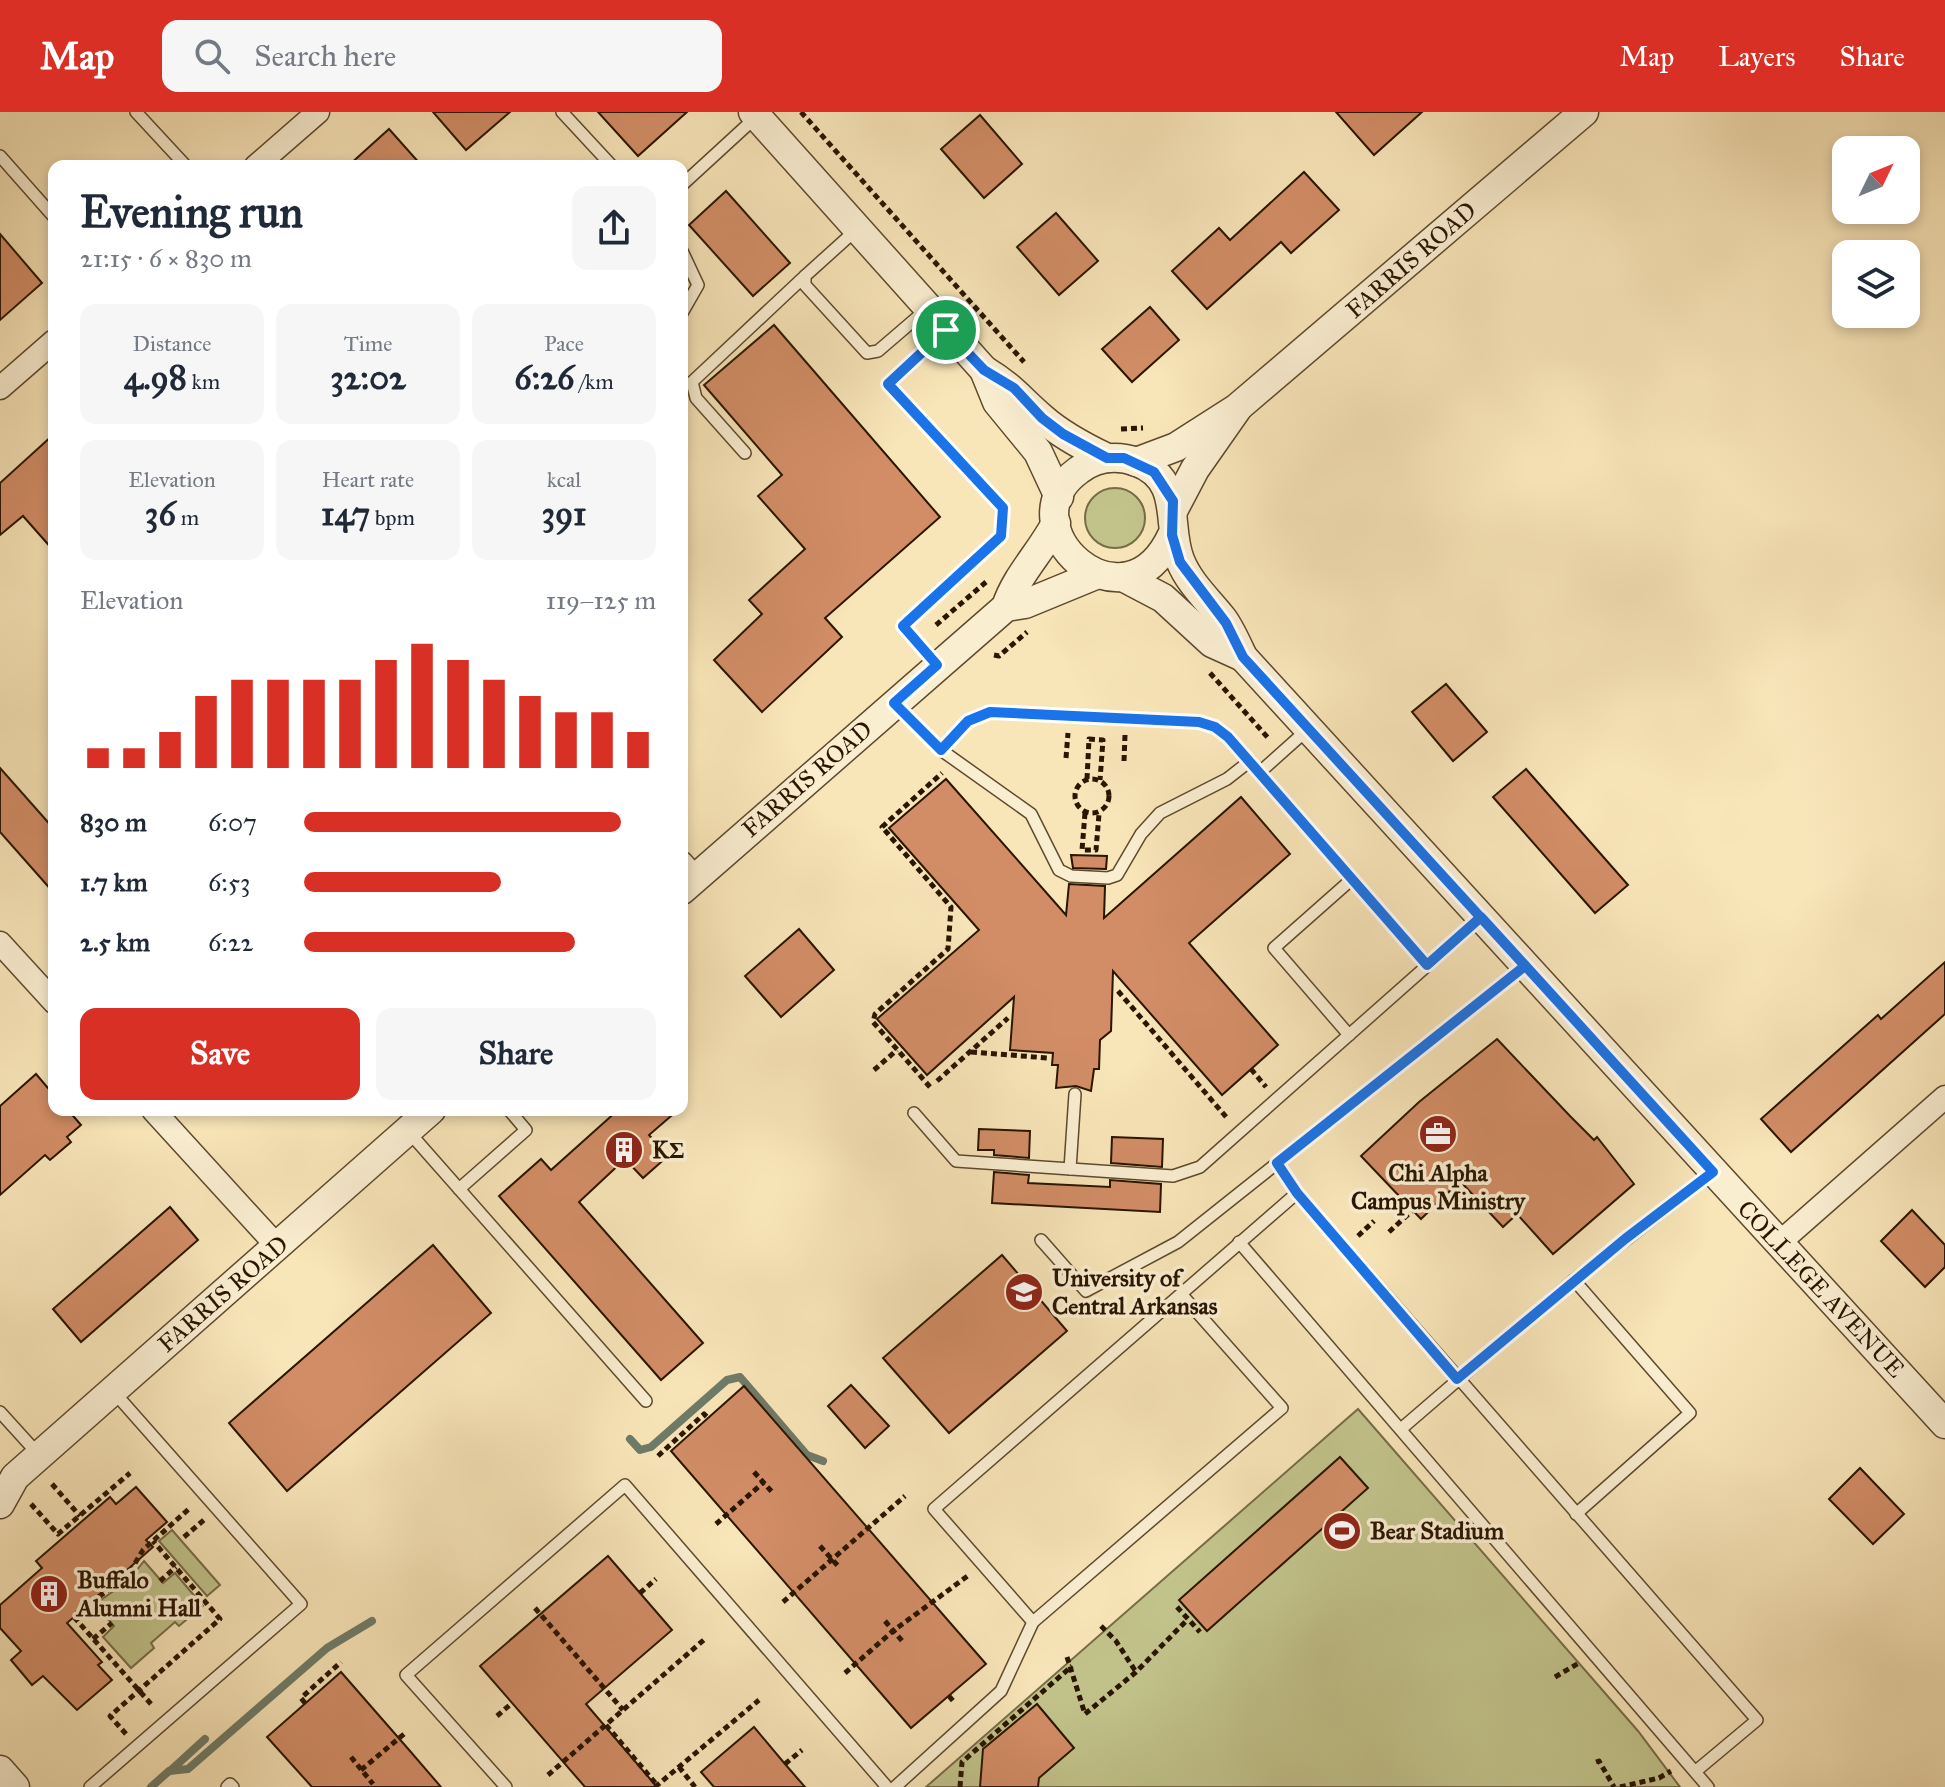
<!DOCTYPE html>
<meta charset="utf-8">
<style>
body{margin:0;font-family:"IM FELL Great Primer",serif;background:#f6f6f7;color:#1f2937;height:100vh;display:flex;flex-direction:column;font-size:30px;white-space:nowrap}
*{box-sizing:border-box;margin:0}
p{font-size:26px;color:#747a83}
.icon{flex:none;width:44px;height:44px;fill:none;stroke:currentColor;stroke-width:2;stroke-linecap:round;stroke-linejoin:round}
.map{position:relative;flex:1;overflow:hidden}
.details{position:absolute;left:48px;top:48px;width:640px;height:956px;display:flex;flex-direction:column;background:#fff;border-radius:16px;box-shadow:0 4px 12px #0003}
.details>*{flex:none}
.needle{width:52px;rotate:47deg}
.tools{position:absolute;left:1832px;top:24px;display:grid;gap:16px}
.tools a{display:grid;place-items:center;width:88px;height:88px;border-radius:16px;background:#fff;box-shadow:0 4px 12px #0003;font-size:40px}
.pin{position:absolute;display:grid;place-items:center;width:68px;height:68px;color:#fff;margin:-34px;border:4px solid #fff;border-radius:50%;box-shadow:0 2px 8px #0007}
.round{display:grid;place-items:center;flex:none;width:84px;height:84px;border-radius:16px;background:#f6f6f7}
.head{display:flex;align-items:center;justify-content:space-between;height:136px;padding:0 32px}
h1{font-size:44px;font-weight:700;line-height:60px}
.stats{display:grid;grid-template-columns:repeat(3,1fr);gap:12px;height:136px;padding:8px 32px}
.stats div{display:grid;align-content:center;border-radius:16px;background:#f6f6f7;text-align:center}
.stats b{font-size:34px;font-weight:700}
.stats small{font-size:22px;font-weight:400}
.stats p{font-size:22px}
.chart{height:224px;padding:16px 32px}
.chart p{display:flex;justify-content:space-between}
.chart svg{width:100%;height:144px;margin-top:8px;stroke:#d93025;stroke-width:6}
.button{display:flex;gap:16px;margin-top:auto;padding:16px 32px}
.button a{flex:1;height:92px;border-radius:16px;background:#d93025;color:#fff;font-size:32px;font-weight:700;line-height:92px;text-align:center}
.button a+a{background:#f6f6f7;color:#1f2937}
ul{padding:0 32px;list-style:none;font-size:26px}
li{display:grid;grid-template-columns:128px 96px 1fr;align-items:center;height:60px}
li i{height:20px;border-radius:10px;background:#d93025}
header{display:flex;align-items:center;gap:48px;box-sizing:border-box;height:112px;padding:0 40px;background:#d93025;color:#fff}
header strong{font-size:38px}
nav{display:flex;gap:44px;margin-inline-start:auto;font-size:28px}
.search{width:560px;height:72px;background:#f6f6f7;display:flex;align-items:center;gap:20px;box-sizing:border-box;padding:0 28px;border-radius:16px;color:#747a83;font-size:30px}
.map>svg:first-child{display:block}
</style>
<header>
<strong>Map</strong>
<div class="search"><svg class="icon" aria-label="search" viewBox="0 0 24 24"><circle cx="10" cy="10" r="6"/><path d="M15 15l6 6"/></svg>Search here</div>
<nav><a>Map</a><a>Layers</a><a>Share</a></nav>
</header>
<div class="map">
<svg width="1945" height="1675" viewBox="0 0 1945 1675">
<rect width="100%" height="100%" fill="#f8e5b8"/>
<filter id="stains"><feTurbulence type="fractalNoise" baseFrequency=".0025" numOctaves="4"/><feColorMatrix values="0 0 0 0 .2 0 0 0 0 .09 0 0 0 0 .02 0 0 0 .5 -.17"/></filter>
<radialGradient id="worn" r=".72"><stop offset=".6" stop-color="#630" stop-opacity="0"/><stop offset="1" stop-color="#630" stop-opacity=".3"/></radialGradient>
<g fill="#c2c38b" stroke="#766c46" stroke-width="2">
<circle cx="1115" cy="406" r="30"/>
<polygon points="1358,1297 1638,1619 1680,1675 926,1675"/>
<polygon points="172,1418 220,1473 207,1484 159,1429"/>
<polygon points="144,1449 163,1471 175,1461 203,1494 179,1514 175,1510 151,1531 154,1536 131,1556 103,1525 114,1514 95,1492 128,1469"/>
</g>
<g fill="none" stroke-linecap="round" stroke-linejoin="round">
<g stroke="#6f7b68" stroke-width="8">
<polyline points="630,1327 640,1338 651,1335 727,1268 740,1265 807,1343 823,1349"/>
<polyline points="170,1659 205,1627"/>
<polyline points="151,1675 169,1659 188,1657 327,1536 372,1509"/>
</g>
</g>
<g fill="#d28d66" stroke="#2a1500" stroke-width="2">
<polygon points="433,0 510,0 466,38"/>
<polygon points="598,0 687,0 638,44"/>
<polygon points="1336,0 1422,0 1374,43"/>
<polygon points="980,3 1022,52 984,86 941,37"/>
<polygon points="389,17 422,54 348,54"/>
<polygon points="1304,60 1339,98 1291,141 1281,130 1207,197 1172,159 1219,116 1230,128"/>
<polygon points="726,79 790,151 753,184 689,113"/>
<polygon points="1056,101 1098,149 1059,183 1017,135"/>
<polygon points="0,122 42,171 0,208"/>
<polygon points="1150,195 1179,228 1132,270 1102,237"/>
<polygon points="774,213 940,405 825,506 842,525 762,600 714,548 762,502 749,488 805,437 758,384 782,363 704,273"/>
<polygon points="54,322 54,439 23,404 0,423 0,371"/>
<polygon points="1446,572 1487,620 1453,649 1412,600"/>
<polygon points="0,656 54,717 54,781 0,720"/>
<polygon points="1526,657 1628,773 1595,801 1493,685"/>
<polygon points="946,667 1066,803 1069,772 1105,774 1104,806 1241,685 1290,742 1189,831 1278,933 1222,983 1113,859 1111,919 1100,928 1099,957 1094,957 1091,979 1076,974 1056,976 1058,953 1052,953 1053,941 1010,938 1014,885 927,963 877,907 979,818 889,716"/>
<polygon points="1071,743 1107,744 1106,757 1073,756"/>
<polygon points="799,817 834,858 781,905 745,864"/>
<polygon points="1945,850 1945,902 1791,1040 1761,1007 1878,903 1881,907"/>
<polygon points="1497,927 1570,1004 1594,1028 1597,1025 1634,1072 1553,1142 1517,1102 1503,1115 1460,1069 1421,1107 1361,1044 1419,990"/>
<polygon points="36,962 54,983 54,998 68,998 81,1013 67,1025 71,1030 50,1048 45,1043 0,1083 0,994"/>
<polygon points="618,998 678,998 649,1023 668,1044 643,1066 625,1047 579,1090 703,1231 661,1268 499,1084 541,1047 551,1058"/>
<polygon points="979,1017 1030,1019 1029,1046 994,1043 994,1038 978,1038"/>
<polygon points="1112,1025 1163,1027 1162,1055 1111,1051"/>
<polygon points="994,1060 1029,1063 1028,1071 1110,1075 1110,1068 1161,1072 1160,1100 992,1091"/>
<polygon points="170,1095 198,1128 81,1230 53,1197"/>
<polygon points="1912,1098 1945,1133 1945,1155 1925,1175 1881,1129"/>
<polygon points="433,1133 491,1201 287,1379 229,1311"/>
<polygon points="1002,1143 1067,1219 949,1321 883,1246"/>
<polygon points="851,1273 889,1314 865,1336 828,1294"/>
<polygon points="744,1274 986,1552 911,1616 671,1339"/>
<polygon points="1340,1345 1368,1376 1207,1519 1179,1488"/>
<polygon points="1860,1356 1904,1402 1873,1432 1829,1387"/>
<polygon points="136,1375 167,1410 146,1428 153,1435 67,1511 102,1550 98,1553 112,1568 77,1598 43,1564 32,1573 11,1548 21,1539 0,1516 0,1493 42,1456 36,1449 110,1385 116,1392"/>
<polygon points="608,1444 672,1518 586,1592 657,1675 585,1675 480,1554"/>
<polygon points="341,1560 410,1639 441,1675 312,1675 267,1625"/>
<polygon points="1037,1592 1074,1636 1039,1666 1038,1675 980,1675 983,1637"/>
<polygon points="754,1615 785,1652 805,1675 714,1675 701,1660"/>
</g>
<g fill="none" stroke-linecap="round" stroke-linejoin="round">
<g stroke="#5e492e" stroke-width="14">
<g id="service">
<polyline points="136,0 186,54"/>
<polyline points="562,0 612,54"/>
<polyline points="0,44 54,105"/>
<polyline points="682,73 755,6"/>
<polyline points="856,118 805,164 805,173 867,241 878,239 927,197"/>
<polyline points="682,139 698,173 682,201"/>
<polyline points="745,341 696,286 692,270 805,164"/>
<polyline points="937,552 903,514 1001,424 1003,396 888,272 945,218"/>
<polyline points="895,591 941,638 1031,702 1059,758 1071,764 1108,766 1117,763 1141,722 1160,701 1227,667 1250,649"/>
<polyline points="941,638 968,609 990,600 1199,610 1215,615 1228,625 1427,853"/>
<polyline points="1260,660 1307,618"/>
<polyline points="1349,923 1274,836 1352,767"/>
<polyline points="914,1001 956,1049 1173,1064 1200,1055 1481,806"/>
<polyline points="408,1019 646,1289"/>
<polyline points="1277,1051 1297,1081 1757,1608 1696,1659"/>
<polyline points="1070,1057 1075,982"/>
<polyline points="459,1077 526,1018 509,998"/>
<polyline points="1041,1128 1086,1179 1178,1130 1525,854"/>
<polyline points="1239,1130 1708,1675"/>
<polyline points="1574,1168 1690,1301 1576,1402"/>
<polyline points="0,1300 39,1343"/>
<polyline points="1401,1317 1574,1168 1712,1061"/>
<polyline points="1033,1510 934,1397 1297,1081"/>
<polyline points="90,1675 301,1492 113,1279"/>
<polyline points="227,1675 230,1672 233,1675"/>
<polyline points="506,1675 406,1563 625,1373 887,1675"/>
<polyline points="895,1675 1001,1579 1033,1510 1282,1296 1181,1182"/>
</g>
</g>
<g stroke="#5e492e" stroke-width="25">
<g id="minor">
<polyline points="256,54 318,0"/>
<polyline points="0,276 54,229"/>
<polyline points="682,751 695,766"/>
<polyline points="0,831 54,890"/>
<polyline points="153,998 277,1134"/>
<polyline points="1779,1131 1945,985"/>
</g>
</g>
<g stroke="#5e492e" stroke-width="31">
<g id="tertiary">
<path d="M753 0 984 258C1012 275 1019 286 1042 306 1061 323 1084 335 1107 346"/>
<polyline points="984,258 997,290 1038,340 1059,385"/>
<polyline points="1136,350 1176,335 1237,296 1584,0"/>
<polyline points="1174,397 1195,357 1237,297"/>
<path d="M1172 423C1124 527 1002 413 1079 358 1096 345 1117 343 1137 350 1184 368 1166 413 1180 448 1189 471 1208 488 1223 507 1231 518 1237 532 1243 545L1945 1312"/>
<polyline points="1123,465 1163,486 1212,531 1243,545"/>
<path d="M1006 495C1016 464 1041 440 1056 411"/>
<polyline points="682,778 1006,495 1025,492 1098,462"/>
<polyline points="0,1392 15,1365 431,998"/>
<polyline points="0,1658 15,1675"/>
</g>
</g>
<g stroke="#2a1500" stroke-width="5" stroke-dasharray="6 4" stroke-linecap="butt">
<polyline points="801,0 1024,250"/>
<polyline points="1121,317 1143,316"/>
<polyline points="936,513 986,470"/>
<polyline points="994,543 999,544 1027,520"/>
<polyline points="1210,561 1270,628"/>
<polyline points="1066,646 1068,621"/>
<polyline points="1124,649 1125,623"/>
<circle cx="1092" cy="684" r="17"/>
<polyline points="1087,667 1089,627 1103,628 1100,668"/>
<polyline points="1085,701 1082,738 1096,738 1099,702"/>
<polyline points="1118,879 1227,1006"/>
<polyline points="971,940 1048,946"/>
<polyline points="1251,957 1266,975"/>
<polyline points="874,958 897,938"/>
<polyline points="937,969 1008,906"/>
<polyline points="930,975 873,910 875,902 948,837 951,795 882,715 942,661"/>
<polyline points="1389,1120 1413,1098"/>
<polyline points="1358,1124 1374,1109"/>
<polyline points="658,1344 704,1302 708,1306"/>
<polyline points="754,1360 773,1381"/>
<polyline points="52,1372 80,1404"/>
<polyline points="31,1392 58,1422 130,1361"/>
<polyline points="716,1412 764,1370"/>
<polyline points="184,1425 205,1407"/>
<polyline points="820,1434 839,1455"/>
<polyline points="160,1469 176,1455"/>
<polyline points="640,1481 656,1467"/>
<polyline points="783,1490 905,1384"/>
<polyline points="1177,1495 1200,1520"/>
<polyline points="535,1496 623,1598"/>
<polyline points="885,1509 903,1530"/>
<polyline points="1101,1514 1116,1529 1136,1560"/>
<polyline points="93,1527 112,1511"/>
<polyline points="1067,1545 1085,1602 1136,1560 1188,1507"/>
<polyline points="845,1561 893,1519 969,1463"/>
<polyline points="1555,1565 1579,1551"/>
<polyline points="949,1584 954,1590"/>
<polyline points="305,1591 301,1586 341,1550"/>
<polyline points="151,1592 73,1504 128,1463 143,1438 191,1395"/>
<polyline points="497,1604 512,1591"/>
<polyline points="606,1613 657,1673"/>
<polyline points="126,1622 110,1604 220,1507 153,1429"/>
<polyline points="351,1645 373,1672"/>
<polyline points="1596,1650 1599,1649 1614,1675"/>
<polyline points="785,1652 802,1638"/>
<polyline points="679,1655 695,1675"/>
<polyline points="361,1658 404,1622"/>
<polyline points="548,1663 706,1526"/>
<polyline points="655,1675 759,1588"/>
<polyline points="960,1675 962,1650 1072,1554"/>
<polyline points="1620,1675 1659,1666 1671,1659"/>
</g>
<use href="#service" stroke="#faeed1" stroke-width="11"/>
<use href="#minor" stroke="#faeed1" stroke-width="22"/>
<use href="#tertiary" stroke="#faeed1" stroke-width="28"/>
</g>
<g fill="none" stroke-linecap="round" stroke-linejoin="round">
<g stroke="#fff" stroke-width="16">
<polyline id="route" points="946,218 984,258 1014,276 1042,306 1063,322 1107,346 1124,346 1154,360 1173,389 1172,423 1180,450 1226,511 1243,545 1525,854 1277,1051 1297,1081 1457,1267 1625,1127 1713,1060 1481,805 1427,853 1228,625 1215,615 1199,610 990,600 968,609 941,638 894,591 937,553 903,514 1001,424 1003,396 888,272 946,218"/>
</g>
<use href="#route" stroke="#1a73e8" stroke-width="10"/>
</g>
<defs>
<g id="office-disc" transform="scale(2)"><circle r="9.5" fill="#8f2418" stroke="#faeed1"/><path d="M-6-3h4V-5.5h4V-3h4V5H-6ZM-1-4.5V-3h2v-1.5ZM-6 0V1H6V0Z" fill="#fff"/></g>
<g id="building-disc" transform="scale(2)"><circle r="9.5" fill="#8f2418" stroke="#faeed1"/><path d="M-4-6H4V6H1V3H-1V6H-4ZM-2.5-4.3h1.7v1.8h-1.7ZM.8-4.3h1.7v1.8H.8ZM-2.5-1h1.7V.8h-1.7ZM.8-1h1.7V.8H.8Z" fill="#fff"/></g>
<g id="university-disc" transform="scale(2)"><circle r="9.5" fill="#8f2418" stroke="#faeed1"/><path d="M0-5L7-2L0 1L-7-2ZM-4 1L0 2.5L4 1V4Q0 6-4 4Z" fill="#fff"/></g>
<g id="stadium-disc" transform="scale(2)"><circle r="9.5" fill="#8f2418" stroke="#faeed1"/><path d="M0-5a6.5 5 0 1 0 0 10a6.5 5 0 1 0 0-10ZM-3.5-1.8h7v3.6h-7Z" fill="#fff"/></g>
</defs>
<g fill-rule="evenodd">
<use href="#office-disc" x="1438" y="1022"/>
<use href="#building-disc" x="624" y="1038"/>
<use href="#university-disc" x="1024" y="1180"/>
<use href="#stadium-disc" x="1342" y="1419"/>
<use href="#building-disc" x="49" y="1482"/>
</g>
<g text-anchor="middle" stroke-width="7" stroke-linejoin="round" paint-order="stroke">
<g font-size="24" fill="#2a1500" stroke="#faeed1">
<text transform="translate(1411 148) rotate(-41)" y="8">FARRIS ROAD</text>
<text transform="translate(807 667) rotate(-41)" y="8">FARRIS ROAD</text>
<text transform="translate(1821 1177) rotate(47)" y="8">COLLEGE AVENUE</text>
<text transform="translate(223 1182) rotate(-41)" y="8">FARRIS ROAD</text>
</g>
<g font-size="24" font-weight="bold" fill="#2a1500" stroke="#faeed1" text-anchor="start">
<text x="652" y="1046">KΣ</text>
<text x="1438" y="1069" text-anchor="middle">Chi Alpha<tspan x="1438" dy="28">Campus Ministry</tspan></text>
<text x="1052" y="1174">University of<tspan x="1052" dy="28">Central Arkansas</tspan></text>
<text x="1370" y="1427">Bear Stadium</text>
<text x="77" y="1476">Buffalo<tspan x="77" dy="28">Alumni Hall</tspan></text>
</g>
</g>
<rect width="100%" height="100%" filter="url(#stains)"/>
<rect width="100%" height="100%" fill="url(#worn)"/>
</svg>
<div class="tools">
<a><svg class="needle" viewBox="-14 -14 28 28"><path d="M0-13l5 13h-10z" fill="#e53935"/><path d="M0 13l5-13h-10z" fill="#747a83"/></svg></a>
<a><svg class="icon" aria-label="layers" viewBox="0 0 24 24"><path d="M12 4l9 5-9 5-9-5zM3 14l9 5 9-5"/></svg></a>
</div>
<div class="pin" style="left:946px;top:218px;background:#1e9e55"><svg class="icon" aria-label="arrive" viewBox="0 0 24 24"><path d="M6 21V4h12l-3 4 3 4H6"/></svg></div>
<section class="details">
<div class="head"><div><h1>Evening run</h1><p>21:15 · 6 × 830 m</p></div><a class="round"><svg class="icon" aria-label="share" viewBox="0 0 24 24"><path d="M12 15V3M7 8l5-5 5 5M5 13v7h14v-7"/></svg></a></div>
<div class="stats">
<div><p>Distance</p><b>4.98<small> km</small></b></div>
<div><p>Time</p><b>32:02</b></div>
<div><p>Pace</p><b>6:26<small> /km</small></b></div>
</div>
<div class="stats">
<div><p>Elevation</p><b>36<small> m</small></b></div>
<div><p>Heart rate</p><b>147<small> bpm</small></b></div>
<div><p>kcal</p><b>391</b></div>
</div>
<div class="chart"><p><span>Elevation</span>119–125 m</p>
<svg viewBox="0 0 160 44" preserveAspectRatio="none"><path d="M5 44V38M15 44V38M25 44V33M35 44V22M45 44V17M55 44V17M65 44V17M75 44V17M85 44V11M95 44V6M105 44V11M115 44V17M125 44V22M135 44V27M145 44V27M155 44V33"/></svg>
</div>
<ul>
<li><b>830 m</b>6:07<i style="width:90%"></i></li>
<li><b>1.7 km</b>6:53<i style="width:56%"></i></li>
<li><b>2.5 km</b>6:22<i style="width:77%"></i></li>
</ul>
<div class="button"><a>Save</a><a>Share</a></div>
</section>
</div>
